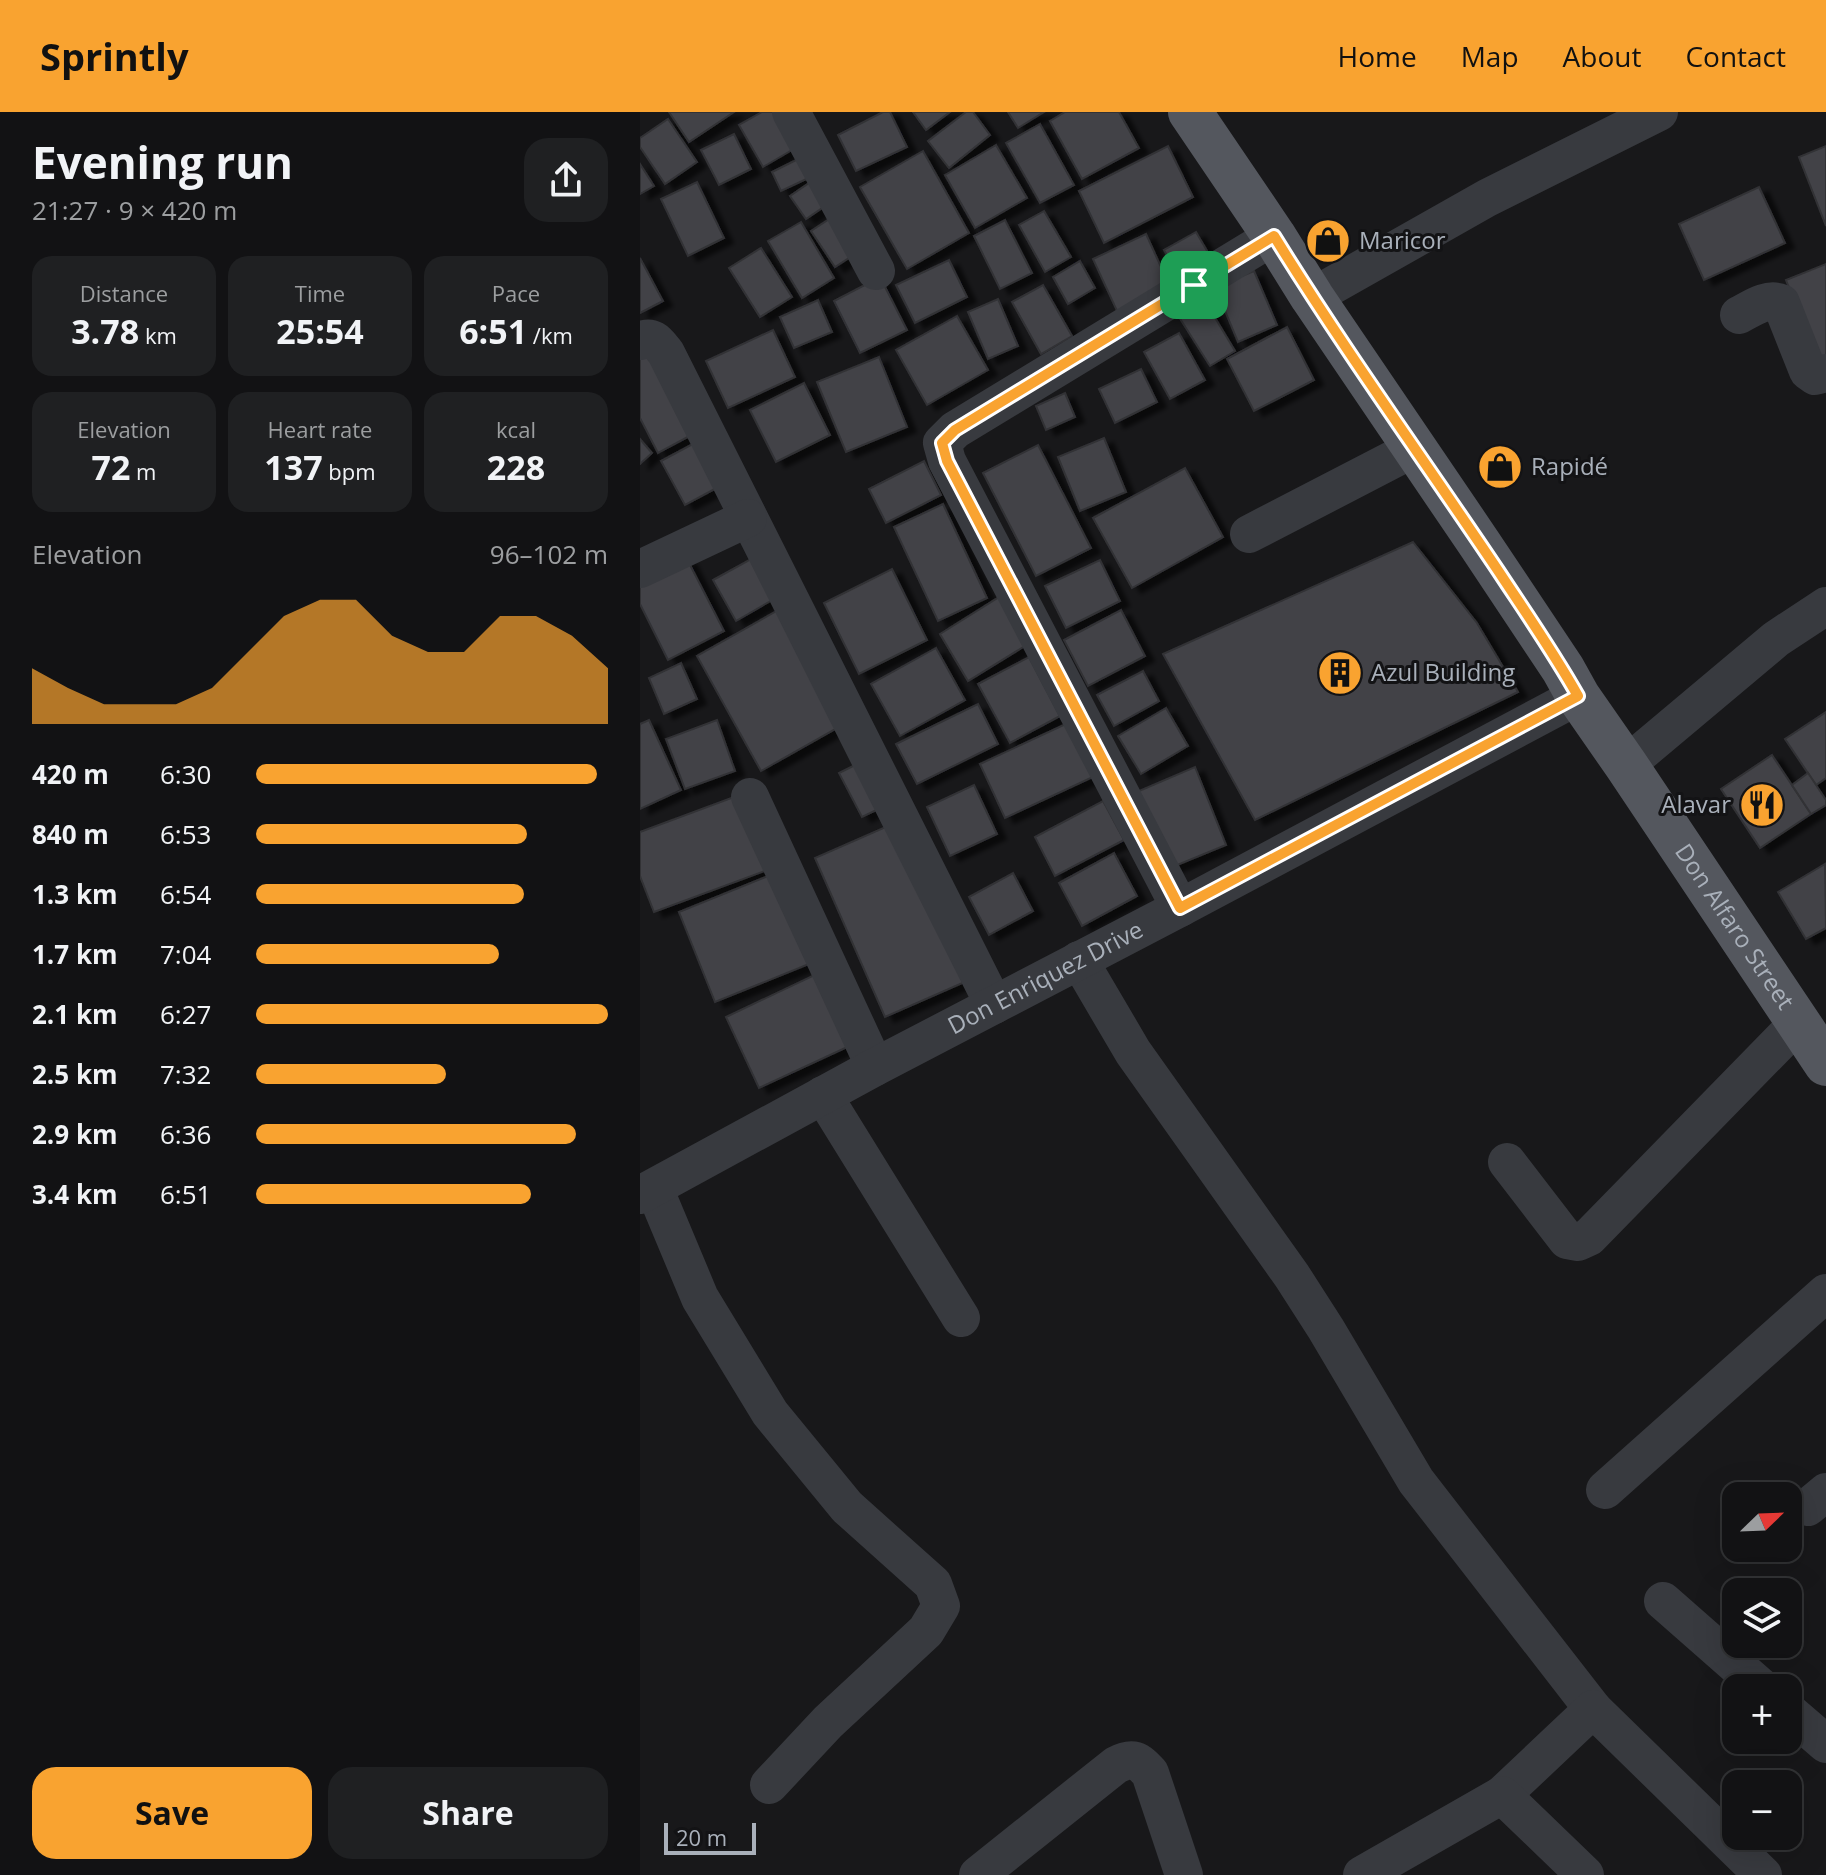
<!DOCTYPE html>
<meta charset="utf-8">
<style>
body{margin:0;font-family:"Open Sans",sans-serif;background:#1f2022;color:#f1f3f6;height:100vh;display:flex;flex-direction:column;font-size:30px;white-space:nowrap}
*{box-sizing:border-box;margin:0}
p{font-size:26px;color:#9c9ea0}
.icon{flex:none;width:44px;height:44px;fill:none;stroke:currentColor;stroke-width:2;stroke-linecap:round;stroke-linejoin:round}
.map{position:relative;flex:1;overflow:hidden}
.sheet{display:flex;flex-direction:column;background:#121214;width:640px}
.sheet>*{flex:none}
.needle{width:52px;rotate:67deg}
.buttons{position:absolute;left:1082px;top:1370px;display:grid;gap:16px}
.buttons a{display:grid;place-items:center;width:80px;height:80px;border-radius:16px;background:#121214;box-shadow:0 8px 32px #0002,0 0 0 2px #313234;font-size:40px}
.scale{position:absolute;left:24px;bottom:20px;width:92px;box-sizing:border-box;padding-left:8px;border:4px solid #a9b0ba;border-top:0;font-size:22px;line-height:28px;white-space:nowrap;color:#a9b0ba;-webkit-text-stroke:6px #131315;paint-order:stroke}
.pin{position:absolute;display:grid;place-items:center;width:68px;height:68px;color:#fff;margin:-34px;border-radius:16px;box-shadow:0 4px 12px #0006}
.round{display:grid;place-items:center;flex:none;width:84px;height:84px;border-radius:24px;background:#1f2022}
.head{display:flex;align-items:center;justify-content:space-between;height:136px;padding:0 32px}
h1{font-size:44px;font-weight:700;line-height:60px}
.stats{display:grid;grid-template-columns:repeat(3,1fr);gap:12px;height:136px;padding:8px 32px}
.stats div{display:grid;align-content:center;border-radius:20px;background:#1f2022;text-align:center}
.stats b{font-size:34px;font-weight:700}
.stats small{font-size:22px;font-weight:400}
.stats p{font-size:22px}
.chart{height:224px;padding:16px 32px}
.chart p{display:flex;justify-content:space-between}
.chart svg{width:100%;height:144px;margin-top:8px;fill:#f9a330;opacity:.7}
.button{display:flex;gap:16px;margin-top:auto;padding:16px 32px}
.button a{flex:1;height:92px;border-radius:24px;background:#f9a330;color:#111;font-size:32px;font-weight:700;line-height:92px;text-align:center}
.button a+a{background:#1f2022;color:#f1f3f6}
ul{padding:0 32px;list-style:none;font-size:26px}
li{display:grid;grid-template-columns:128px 96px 1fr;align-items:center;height:60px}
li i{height:20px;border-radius:10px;background:#f9a330}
header{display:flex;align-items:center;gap:48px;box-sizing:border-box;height:112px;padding:0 40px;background:#f9a330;color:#111}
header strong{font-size:38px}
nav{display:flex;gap:44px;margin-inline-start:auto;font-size:28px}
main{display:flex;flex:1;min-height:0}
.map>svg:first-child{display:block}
</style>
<header>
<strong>Sprintly</strong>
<nav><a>Home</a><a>Map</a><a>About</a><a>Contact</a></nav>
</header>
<main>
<section class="sheet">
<div class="head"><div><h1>Evening run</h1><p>21:27 · 9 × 420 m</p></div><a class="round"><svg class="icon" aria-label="share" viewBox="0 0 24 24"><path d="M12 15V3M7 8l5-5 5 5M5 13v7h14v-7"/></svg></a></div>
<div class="stats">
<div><p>Distance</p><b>3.78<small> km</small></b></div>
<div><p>Time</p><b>25:54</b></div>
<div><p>Pace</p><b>6:51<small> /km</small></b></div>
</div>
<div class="stats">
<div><p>Elevation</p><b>72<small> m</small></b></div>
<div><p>Heart rate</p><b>137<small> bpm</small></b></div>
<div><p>kcal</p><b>228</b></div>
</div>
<div class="chart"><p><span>Elevation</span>96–102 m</p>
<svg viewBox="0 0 160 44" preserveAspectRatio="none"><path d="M0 44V27L10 33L20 38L30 38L40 38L50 33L60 22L70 11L80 6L90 6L100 17L110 22L120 22L130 11L140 11L150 17L160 27V44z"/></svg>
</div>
<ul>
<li><b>420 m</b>6:30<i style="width:97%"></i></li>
<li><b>840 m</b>6:53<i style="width:77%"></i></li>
<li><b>1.3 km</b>6:54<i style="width:76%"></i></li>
<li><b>1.7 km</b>7:04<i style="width:69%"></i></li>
<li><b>2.1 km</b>6:27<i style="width:100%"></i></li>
<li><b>2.5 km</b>7:32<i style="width:54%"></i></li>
<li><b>2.9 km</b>6:36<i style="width:91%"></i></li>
<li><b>3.4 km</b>6:51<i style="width:78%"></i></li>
</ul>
<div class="button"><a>Save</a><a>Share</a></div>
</section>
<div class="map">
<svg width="1186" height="1763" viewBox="0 0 1186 1763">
<defs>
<filter id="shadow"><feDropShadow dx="9" dy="5" stdDeviation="2" flood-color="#0009"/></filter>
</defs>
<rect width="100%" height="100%" fill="#18181a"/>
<g fill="#424347" stroke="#323236" stroke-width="2" filter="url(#shadow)">
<polygon points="29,0 94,0 49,30"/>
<polygon points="122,0 146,0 164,31 123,55 99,13"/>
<polygon points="243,0 250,0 267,35 216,59 198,23"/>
<polygon points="273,0 310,0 286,18"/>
<polygon points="326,0 333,0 350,23 309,56 288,29"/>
<polygon points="368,0 404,0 378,16"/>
<polygon points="425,0 479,0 499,36 442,67 410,9"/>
<polygon points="28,7 57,50 25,72 0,35 0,26"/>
<polygon points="400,12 434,73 400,91 366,31"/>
<polygon points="94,22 111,57 79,73 61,38"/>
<polygon points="356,33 387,86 335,116 305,63"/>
<polygon points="528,34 553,85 464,131 439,79"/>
<polygon points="1186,34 1186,114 1159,45"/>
<polygon points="283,39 329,121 267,157 220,75"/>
<polygon points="166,43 175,63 141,79 132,60"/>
<polygon points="0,52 14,74 0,82"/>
<polygon points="172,69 188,92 166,107 150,84"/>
<polygon points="57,70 84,126 48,144 21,87"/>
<polygon points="1119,75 1145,131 1064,168 1039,112"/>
<polygon points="404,99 431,145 405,160 379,113"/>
<polygon points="197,102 221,138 195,155 171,119"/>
<polygon points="365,108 392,161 360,177 334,124"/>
<polygon points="161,110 194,166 162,186 128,129"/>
<polygon points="556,120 573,149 540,168 524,138"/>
<polygon points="506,122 531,177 478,201 453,147"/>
<polygon points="121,136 152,185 120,205 89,156"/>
<polygon points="0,146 23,189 0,201"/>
<polygon points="309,148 327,185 275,211 256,173"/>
<polygon points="440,149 455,176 428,192 413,165"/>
<polygon points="1186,152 1186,248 1179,251 1146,168"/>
<polygon points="614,159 637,213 598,230 575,175"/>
<polygon points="240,165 267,218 220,241 194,189"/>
<polygon points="403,173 432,224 401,242 372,190"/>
<polygon points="358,187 378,234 348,247 328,200"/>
<polygon points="178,188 192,220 154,236 140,205"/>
<polygon points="565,189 595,239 570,254 539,205"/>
<polygon points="317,204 348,258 287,293 256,238"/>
<polygon points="647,215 674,268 614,299 587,247"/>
<polygon points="133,218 155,265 88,296 66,249"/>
<polygon points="539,221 565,268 530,287 504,240"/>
<polygon points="16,237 59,319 18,341 0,306 0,245"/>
<polygon points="239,245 267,315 206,340 177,270"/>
<polygon points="501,257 517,290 475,311 459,277"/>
<polygon points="164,271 190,323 136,350 110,298"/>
<polygon points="425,281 435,305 406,318 396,294"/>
<polygon points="464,326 486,380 440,399 418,345"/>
<polygon points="0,327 12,341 0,352"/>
<polygon points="62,327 86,371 45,393 21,349"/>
<polygon points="398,333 451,436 396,464 343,361"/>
<polygon points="284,349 301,383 246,411 229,377"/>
<polygon points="545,356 583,425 492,476 453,406"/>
<polygon points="303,392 347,486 298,509 254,415"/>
<polygon points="773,430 837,511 878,580 615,708 523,542"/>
<polygon points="47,447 84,519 28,548 0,492 0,470"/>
<polygon points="111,447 134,487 96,509 73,468"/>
<polygon points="460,448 480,489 426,516 405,474"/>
<polygon points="252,457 287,528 219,562 184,491"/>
<polygon points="364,482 393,529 328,569 300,522"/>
<polygon points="140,497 204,612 121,659 57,544"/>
<polygon points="481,498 505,544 448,574 424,528"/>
<polygon points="296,536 325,588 260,624 231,572"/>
<polygon points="389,545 420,604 370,631 338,572"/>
<polygon points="41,551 57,587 24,602 9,566"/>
<polygon points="503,559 519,589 474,614 457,583"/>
<polygon points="338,592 358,632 277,672 256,632"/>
<polygon points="526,596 548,634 501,662 478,624"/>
<polygon points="1186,600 1186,666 1176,673 1145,627"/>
<polygon points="9,608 41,678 0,697 0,612"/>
<polygon points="77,608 95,659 45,677 26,627"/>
<polygon points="430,610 455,664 365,706 340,652"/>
<polygon points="1132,643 1171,702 1120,736 1081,677"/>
<polygon points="229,646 251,691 222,705 199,661"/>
<polygon points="555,655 586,733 530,756 499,679"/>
<polygon points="1168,661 1186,688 1186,693 1171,702 1152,673"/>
<polygon points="334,673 357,722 310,744 287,695"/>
<polygon points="102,682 130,757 14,800 0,764 0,720"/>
<polygon points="463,689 484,728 415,764 395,725"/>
<polygon points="257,710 327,869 245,905 175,746"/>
<polygon points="474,741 497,784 442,814 419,771"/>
<polygon points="1185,752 1186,816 1166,827 1138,780"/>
<polygon points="138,760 174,850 75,890 39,800"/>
<polygon points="373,761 393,799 349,823 329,785"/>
<polygon points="183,859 216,931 119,976 86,905"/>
</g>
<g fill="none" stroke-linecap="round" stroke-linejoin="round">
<g stroke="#383a3f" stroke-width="38">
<polyline points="151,0 236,159"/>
<polyline points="672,185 847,86 1019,0"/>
<path d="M1099 203C1111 197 1127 185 1141 191L1168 259 1175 264 1186 261"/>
<path d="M0 229C13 222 18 231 26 241L354 893"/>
<polyline points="609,422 775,336"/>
<polyline points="0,457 108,406"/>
<polyline points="986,653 1136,527 1186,494"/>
<polyline points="110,685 235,955"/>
<polyline points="540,796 307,349 302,331 315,318 634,124"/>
<polyline points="439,848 493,940 652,1164 686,1217 776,1369 953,1597"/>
<polyline points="183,983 321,1206"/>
<polyline points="867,1050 927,1128 938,1130 949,1125 1158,911"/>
<polyline points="14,1076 60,1186 130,1301 207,1395 293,1472 301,1494 286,1519 188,1610 129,1673"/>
<path id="s1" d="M0 1083 235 955 540 796 938 584"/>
<polyline points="965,1378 1186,1181"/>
<polyline points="1168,1395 1186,1380"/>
<polyline points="1023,1489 1122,1576"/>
<polyline points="1148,1599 1186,1632"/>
<polyline points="862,1683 953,1597 1123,1763"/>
<path d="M338 1763 476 1653C493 1644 498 1648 510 1661L544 1763"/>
<polyline points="722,1763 862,1683 945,1763"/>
</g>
<path stroke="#54575e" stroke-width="44" id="s2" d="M550 0 634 124 672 185 839 431 923 557 938 584 986 653 1186 952"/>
</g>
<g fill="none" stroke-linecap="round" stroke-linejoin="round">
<g stroke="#fff" stroke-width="16">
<path id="route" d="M634 124C705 239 784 348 859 460 886 501 914 541 938 584L540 796 307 349 302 331 315 318Z"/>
</g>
<use href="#route" stroke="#f9a330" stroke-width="10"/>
</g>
<defs>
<g id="shop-disc" transform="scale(2.3)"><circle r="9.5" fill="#f9a330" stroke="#131315"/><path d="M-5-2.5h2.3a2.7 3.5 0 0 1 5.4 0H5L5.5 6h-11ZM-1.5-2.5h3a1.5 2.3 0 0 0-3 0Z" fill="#111"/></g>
<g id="building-disc" transform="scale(2.3)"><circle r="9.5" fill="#f9a330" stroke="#131315"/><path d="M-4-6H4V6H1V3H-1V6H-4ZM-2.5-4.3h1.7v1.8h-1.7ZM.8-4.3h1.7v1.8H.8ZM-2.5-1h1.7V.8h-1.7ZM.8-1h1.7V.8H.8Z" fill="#111"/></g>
<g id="restaurant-disc" transform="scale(2.3)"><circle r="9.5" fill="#f9a330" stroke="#131315"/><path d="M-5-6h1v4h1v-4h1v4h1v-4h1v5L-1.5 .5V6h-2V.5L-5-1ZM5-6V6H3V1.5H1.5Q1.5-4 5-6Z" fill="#111"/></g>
</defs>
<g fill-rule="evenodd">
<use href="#shop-disc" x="688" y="129"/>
<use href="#shop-disc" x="860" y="355"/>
<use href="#building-disc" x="700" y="561"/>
<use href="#restaurant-disc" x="1122" y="693"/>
</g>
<g text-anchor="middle" stroke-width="6" stroke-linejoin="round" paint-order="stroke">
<g font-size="24" fill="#a9b0ba" stroke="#131315" text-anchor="start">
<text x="719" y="137">Maricor</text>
<text x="891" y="363">Rapidé</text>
<text x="731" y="569">Azul Building</text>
<text x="1091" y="701" text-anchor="end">Alavar</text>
</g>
<g font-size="24" fill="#a9b0ba" stroke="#131315">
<text dy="8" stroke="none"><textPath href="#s2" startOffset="980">Don Alfaro Street</textPath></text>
<text dy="8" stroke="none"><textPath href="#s1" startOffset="460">Don Enriquez Drive</textPath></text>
</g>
</g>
</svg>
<div class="buttons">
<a><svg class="needle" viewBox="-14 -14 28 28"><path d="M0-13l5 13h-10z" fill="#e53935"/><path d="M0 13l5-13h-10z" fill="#9c9ea0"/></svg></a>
<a><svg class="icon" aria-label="layers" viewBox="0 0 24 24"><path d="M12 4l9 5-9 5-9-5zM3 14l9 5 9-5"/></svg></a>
<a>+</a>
<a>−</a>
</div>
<div class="scale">20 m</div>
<div class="pin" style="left:554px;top:173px;background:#1e9e55"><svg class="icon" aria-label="arrive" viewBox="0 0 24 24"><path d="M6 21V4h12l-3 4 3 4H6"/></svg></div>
</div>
</main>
